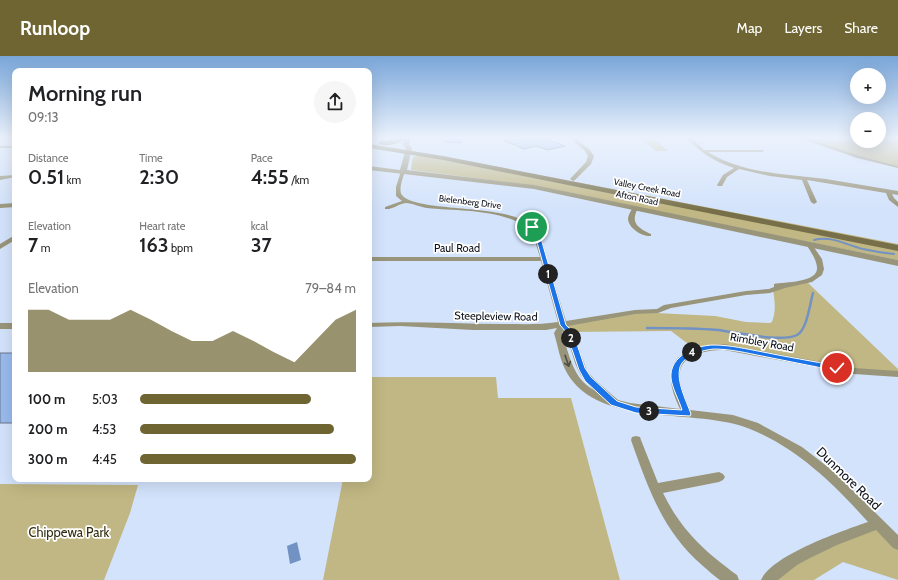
<!DOCTYPE html>
<meta charset="utf-8">
<style>
body{margin:0;font-family:Cabin,sans-serif;background:#f6f6f6;color:#202124;height:100vh;display:flex;flex-direction:column;font-size:15px;white-space:nowrap}
*{box-sizing:border-box;margin:0}
p{font-size:13px;color:#757577}
.icon{flex:none;width:22px;height:22px;fill:none;stroke:currentColor;stroke-width:2;stroke-linecap:round;stroke-linejoin:round}
.map{position:relative;flex:1;overflow:hidden}
.side{position:absolute;left:12px;top:12px;width:360px;height:414px;display:flex;flex-direction:column;background:#fff;border-radius:8px;box-shadow:0 4px 16px #0002}
.side>*{flex:none}
.controls{position:absolute;left:850px;top:12px;display:grid;gap:8px}
.controls a{display:grid;place-items:center;width:36px;height:36px;border-radius:50%;background:#fff;box-shadow:0 4px 16px #0002;font-size:20px}
.pin{position:absolute;display:grid;place-items:center;width:34px;height:34px;color:#fff;margin:-17px;border:2px solid #fff;border-radius:50%;box-shadow:0 1px 4px #0007}
.km{position:absolute;width:20px;height:20px;margin:-10px;border-radius:50%;background:#222;color:#fff;font-size:11px;line-height:20px;text-align:center}
.round{display:grid;place-items:center;flex:none;width:42px;height:42px;border-radius:21px;background:#f6f6f6}
.overview{display:flex;align-items:center;justify-content:space-between;height:68px;padding:0 16px}
h1{font-size:22px;font-weight:600;line-height:30px}
.stats{display:grid;grid-template-columns:repeat(3,1fr);gap:6px;height:68px;padding:4px 16px}
.stats div{display:grid;align-content:center}
.stats b{font-size:20px;font-weight:600}
.stats small{font-size:11px;font-weight:400}
.stats p{font-size:11px}
.chart{height:112px;padding:8px 16px}
.chart p{display:flex;justify-content:space-between}
.chart svg{width:100%;height:72px;margin-top:4px;fill:#6f6532;opacity:.7}
ul{padding:0 16px;list-style:none;font-size:13px}
li{display:grid;grid-template-columns:64px 48px 1fr;align-items:center;height:30px}
li i{height:10px;border-radius:5px;background:#6f6532}
header{display:flex;align-items:center;gap:24px;box-sizing:border-box;height:56px;padding:0 20px;background:#6f6532;color:#fff}
header strong{font-size:19px}
nav{display:flex;gap:22px;margin-inline-start:auto;font-size:14px}
.map>svg:first-child{display:block}
</style>
<header>
<strong>Runloop</strong>
<nav><a>Map</a><a>Layers</a><a>Share</a></nav>
</header>
<div class="map">
<svg width="898" height="524" viewBox="0 0 898 524">
<rect width="100%" height="100%" fill="#d3e3fb"/>
<g fill="#c1b784">
<polygon points="640,81 653,81 668,95 656,95"/>
<polygon points="803,81 857,81 857,85 879,85 879,81 898,81 898,110 847,96"/>
<polygon points="420,99 898,194 898,204 522,128 412,114 411,113 413,101"/>
<polygon points="467,105 898,188 898,190"/>
<path d="M807 226 898 313V318H880L735 293 696 294 671 275 569 276 563 269 637 256 715 260 746 266 770 267 772 266C776 255 775 246 773 234Z"/>
<polygon points="369,321 496,321 498,342 571,342 620,524 323,524 343,423 369,423"/>
<polygon points="0,428 138,429 130,457 104,524 0,524"/>
<polygon points="877,468 898,488 898,524 843,506 814,524 768,524 780,512"/>
</g>
<polygon fill="#7292c3" points="297,486 301,504 290,508 287,490"/>
<g fill="none" stroke-linecap="round" stroke-linejoin="round">
<path stroke="#7292c3" stroke-width="2" d="M814 184C831 179 846 189 863 193 873 195 884 197 894 198"/>
<path stroke="#7292c3" stroke-width="2.5" d="M647 272C671 272 694 272 718 274 736 276 781 287 797 279 807 274 810 247 813 237"/>
</g>
<g fill="#98baed" stroke="#68768c">
<polygon points="445,81 461,81 461,87 445,86"/>
<polygon points="509,81 540,81 565,90 548,94 536,90 524,93 503,84 509,83"/>
<polygon points="0,297 15,297 15,364 12,367 0,367"/>
</g>
<g fill="none" stroke-linecap="round" stroke-linejoin="round">
<g fill="#99957b" fill-rule="evenodd">
<path d="M686 81H690L704 94H764V95L762 96H708C743 118 786 118 826 123 850 127 874 131 898 135V139L892 138 894 142 898 146V151L889 144 886 137 807 124 817 146 814 148 811 146 802 124 770 120 739 113 727 121 722 130H718L717 129 723 119 734 112C715 106 699 96 686 81Z"/>
<polygon points="797,81 802,81 861,100 898,110 898,112 857,102"/>
<rect x="0" y="90" width="15" height="2"/>
<path d="M401 115 405 116C403 121 398 134 402 139 414 156 501 148 528 167 532 170 538 176 540 181 544 189 546 199 548 207 554 226 560 246 566 265L635 254 657 253 664 249 746 235 769 233 774 231V228C785 226 819 227 817 211 816 202 810 195 806 188L809 186 811 187 822 203 824 213 822 219 812 226 785 232 770 237 746 239 671 252 658 257 635 258 568 270 574 279 587 315 595 324 618 344 630 347 680 353C676 344 671 333 671 323 669 294 702 289 724 288L854 312 898 315V321L854 318 724 294C705 294 676 299 680 324 682 335 686 344 690 354L733 359 758 367 802 391 833 415 898 479V494L893 492 876 474 837 489 810 502 797 509 778 524H761C772 499 842 475 868 466 834 428 797 392 750 373 697 351 599 373 567 317 560 305 558 290 554 277L557 272 546 274H473L400 270 369 271V267C414 265 459 268 503 268 522 268 540 269 558 266L541 205H369V201H540C536 189 534 176 523 169 497 153 456 155 427 152 420 151 412 147 406 147 398 148 392 154 385 153V151L402 145 396 140V131ZM563 275C576 298 571 314 594 334 573 323 569 298 562 277Z"/>
<polygon points="15,119 15,121 0,124 0,120"/>
<polygon points="15,147 15,151 0,152 0,148"/>
<path d="M635 150 638 152C630 167 638 172 651 178V180C643 181 629 173 628 163 628 159 631 155 633 151Z"/>
<polygon points="15,179 15,184 0,193 0,188"/>
<rect x="0" y="267" width="15" height="6"/>
<path d="M636 380 640 381 641 384 658 427 719 416 723 418 725 421 723 424 719 426 663 437C681 474 704 495 737 519L739 524C734 524 725 524 720 524 715 521 708 514 703 510 663 476 648 432 631 384L632 381Z"/>
</g>
<g fill="#99957b" fill-rule="evenodd">
<polygon points="405,81 411,81 409,89 412,92 407,114 534,129 898,204 898,210 534,133 369,114 369,110 400,114 406,92 403,89"/>
<polygon points="568,81 574,81 589,93 594,100 591,108 575,124 573,125 570,123 586,106 588,100 585,95"/>
</g>
<g fill="#776f49" fill-rule="evenodd">
<path d="M402 81H408C401 87 386 92 378 87 385 83 394 85 402 81Z"/>
<polygon points="369,88 443,100 898,189 898,195 443,104 369,92"/>
</g>
</g>
<defs><path id="oneway-shaft" d="M-6 0H5M1.5-3L5.5 0L1.5 3" fill="none" stroke-width="1.6" stroke-linecap="round" stroke-linejoin="round"/></defs>
<use stroke="#4c4d46" href="#oneway-shaft" transform="translate(567 305) rotate(71)"/>
<linearGradient id="sky" x2="0" y2="1"><stop stop-color="#79a6d9"/><stop offset="0.53" stop-color="#ebf2fd"/><stop offset="1" stop-color="#ebf2fd" stop-opacity="0"/></linearGradient>
<rect width="898" height="154" fill="url(#sky)"/>
<path fill="#1a73e8" stroke="#fff" d="M530 170H533L540 179 566 269 573 276 585 312 591 321 617 345 636 351 682 354C679 344 672 332 671 322 669 300 696 289 714 289 730 289 747 293 763 296 787 301 812 305 837 310L841 312 837 315C812 310 787 305 762 300 747 297 730 293 714 293 703 294 684 299 680 311 676 325 686 344 691 358L690 360 636 357 611 349 585 325 579 314 566 276 560 269 535 179Z"/>
<g text-anchor="middle" stroke-width="3.5" stroke-linejoin="round" paint-order="stroke">
<g font-size="9" fill="#0d121b" stroke="#fff">
<text transform="translate(647 132) rotate(11)" y="3">Valley Creek Road</text>
<text transform="translate(637 142) rotate(12)" y="3">Afton Road</text>
<text transform="translate(470 146) rotate(7)" y="3">Bielenberg Drive</text>
</g>
<g font-size="11" fill="#0d121b" stroke="#fff">
<text x="457" y="196">Paul Road</text>
<text transform="translate(496 260) rotate(1)" y="4">Steepleview Road</text>
<text transform="translate(762 286) rotate(10)" y="4">Rimbley Road</text>
</g>
<g font-size="13" fill="#0d121b" stroke="#fff">
<text transform="translate(849 422) rotate(44)" y="5">Dunmore Road</text>
</g>
<g font-size="13" fill="#332d10" stroke="#fff">
<text x="69" y="481">Chippewa Park</text>
</g>
</g>
</svg>
<div class="controls">
<a>+</a>
<a>−</a>
</div>
<div class="pin" style="left:532px;top:171px;background:#1e9e55"><svg class="icon" aria-label="arrive" viewBox="0 0 24 24"><path d="M6 21V4h12l-3 4 3 4H6"/></svg></div>
<div class="pin" style="left:837px;top:312px;background:#d93025"><svg class="icon" aria-label="check" viewBox="0 0 24 24"><path d="M5 12l5 5 9-10"/></svg></div>
<b class="km" style="left:548px;top:218px">1</b>
<b class="km" style="left:571px;top:282px">2</b>
<b class="km" style="left:649px;top:355px">3</b>
<b class="km" style="left:692px;top:296px">4</b>
<section class="side">
<div class="overview"><div><h1>Morning run</h1><p>09:13</p></div><a class="round"><svg class="icon" aria-label="share" viewBox="0 0 24 24"><path d="M12 15V3M7 8l5-5 5 5M5 13v7h14v-7"/></svg></a></div>
<div class="stats">
<div><p>Distance</p><b>0.51<small> km</small></b></div>
<div><p>Time</p><b>2:30</b></div>
<div><p>Pace</p><b>4:55<small> /km</small></b></div>
</div>
<div class="stats">
<div><p>Elevation</p><b>7<small> m</small></b></div>
<div><p>Heart rate</p><b>163<small> bpm</small></b></div>
<div><p>kcal</p><b>37</b></div>
</div>
<div class="chart"><p><span>Elevation</span>79–84 m</p>
<svg viewBox="0 0 160 44" preserveAspectRatio="none"><path d="M0 44V6L10 6L20 12L30 12L40 12L50 6L60 12L70 19L80 25L90 25L100 19L110 25L120 32L130 38L140 25L150 12L160 6V44z"/></svg>
</div>
<ul>
<li><b>100 m</b>5:03<i style="width:79%"></i></li>
<li><b>200 m</b>4:53<i style="width:90%"></i></li>
<li><b>300 m</b>4:45<i style="width:100%"></i></li>
</ul>
</section>
</div>
